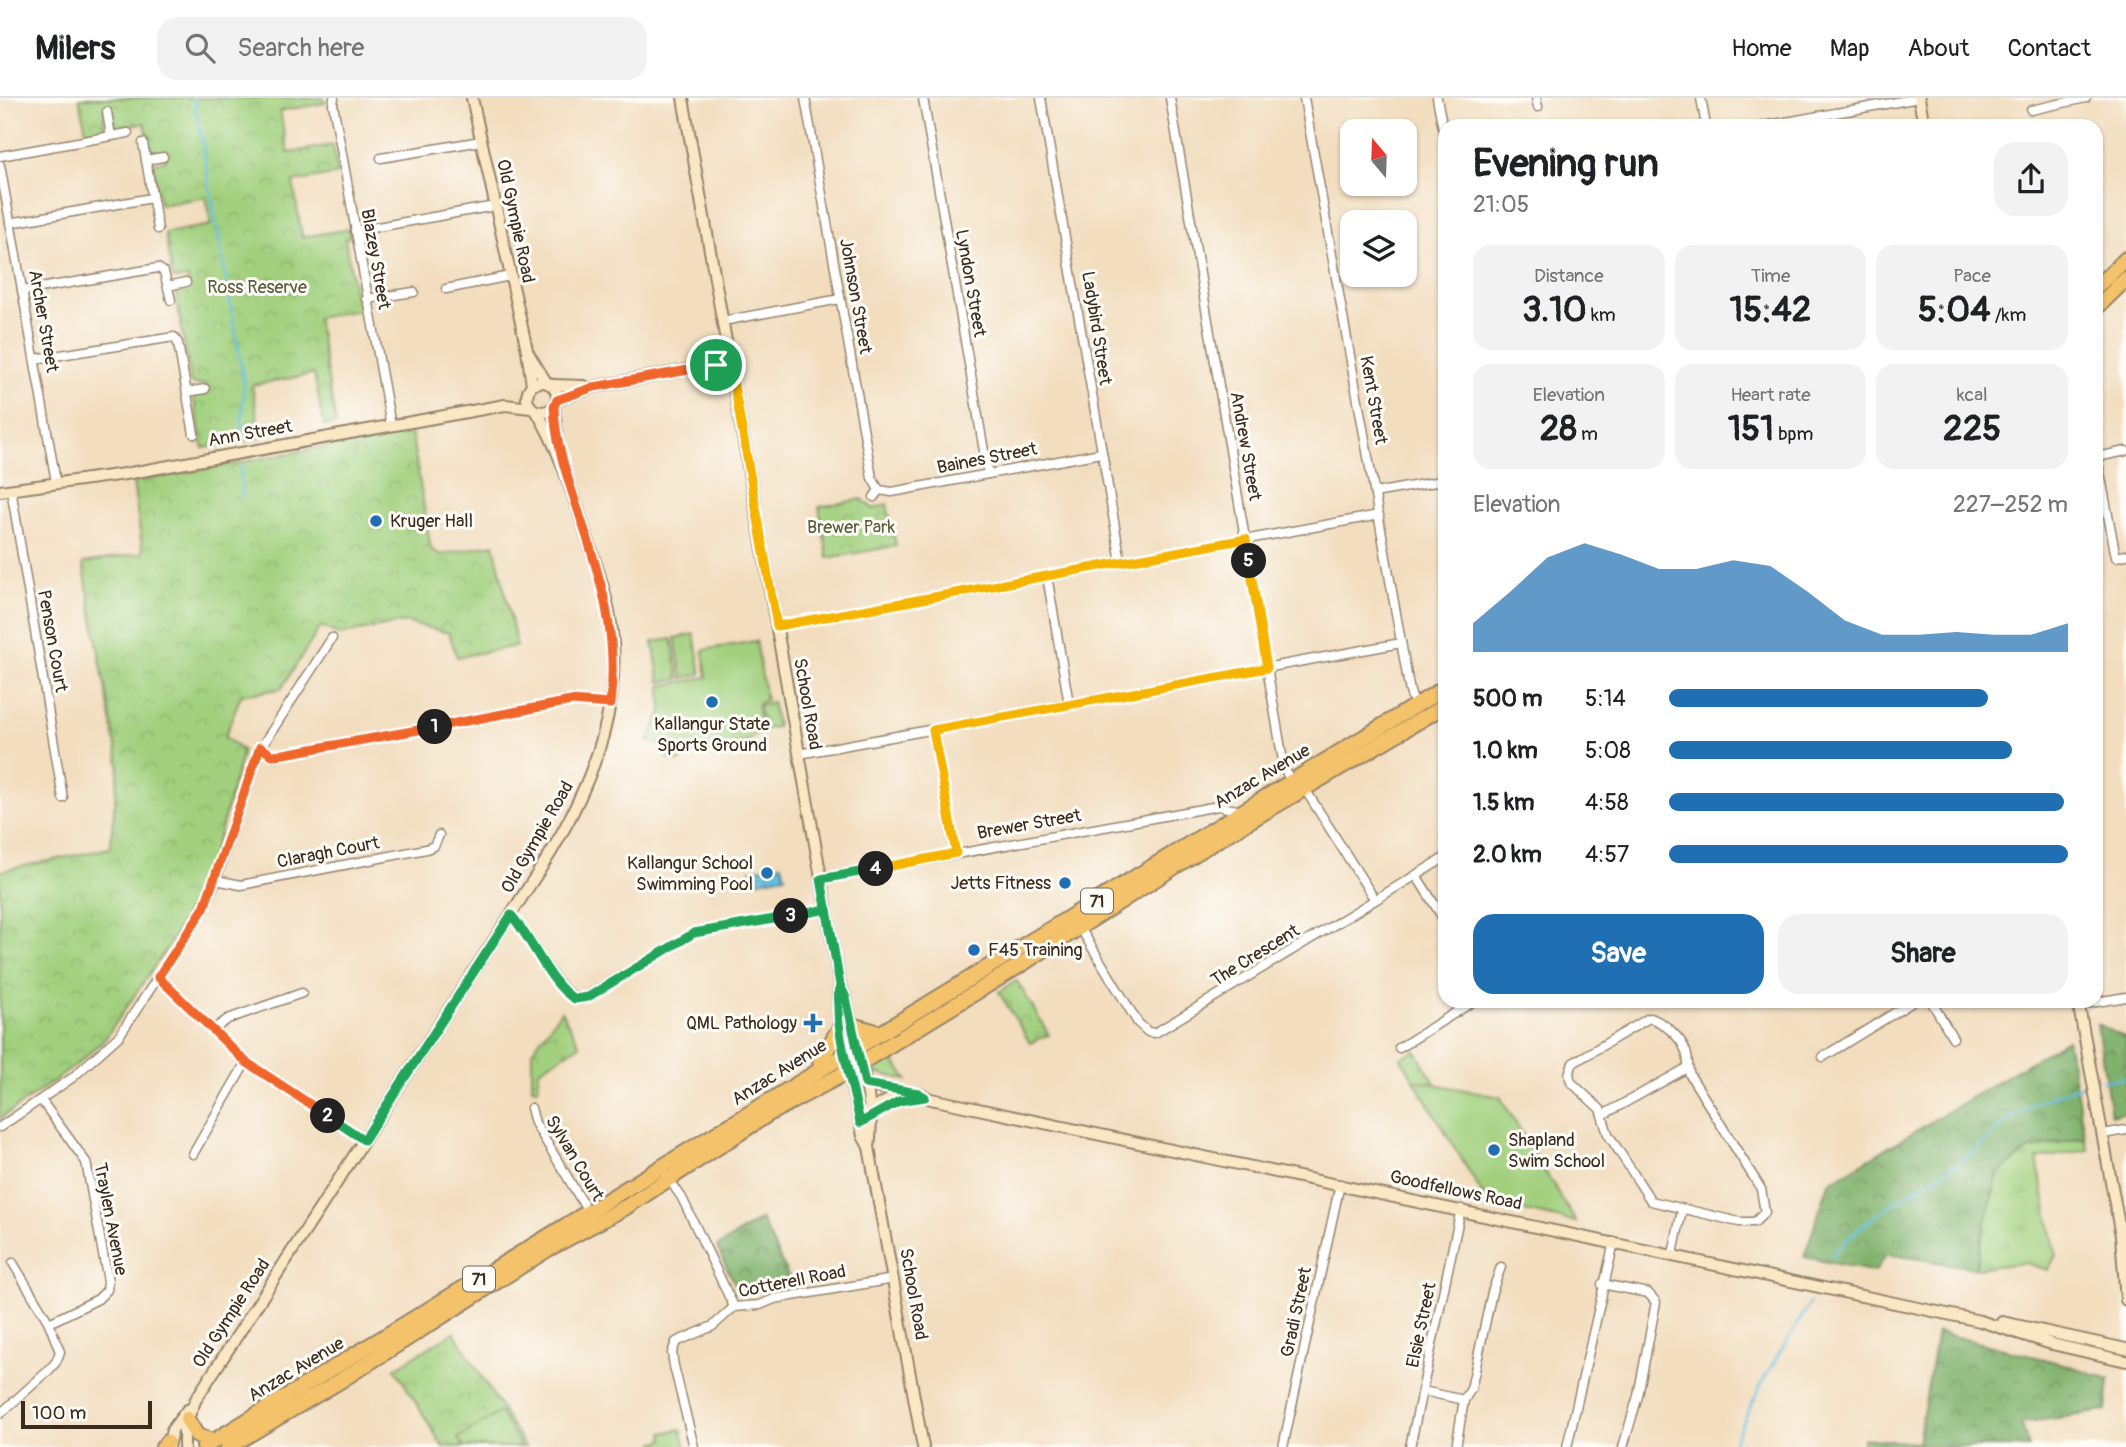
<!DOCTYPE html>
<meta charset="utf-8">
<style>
body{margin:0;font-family:Pangolin,sans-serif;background:#f2f2f2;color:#202124;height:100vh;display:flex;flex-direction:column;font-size:26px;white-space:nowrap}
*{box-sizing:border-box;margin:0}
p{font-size:23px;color:#757577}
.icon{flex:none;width:38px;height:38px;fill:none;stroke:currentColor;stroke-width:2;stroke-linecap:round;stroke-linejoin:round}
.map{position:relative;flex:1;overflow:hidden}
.sheet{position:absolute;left:1438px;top:21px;width:665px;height:889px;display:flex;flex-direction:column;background:#fff;border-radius:21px;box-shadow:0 2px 5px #0004}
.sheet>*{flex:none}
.needle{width:46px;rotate:341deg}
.fabs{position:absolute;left:1340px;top:21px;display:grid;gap:14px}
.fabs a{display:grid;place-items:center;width:77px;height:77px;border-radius:14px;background:#fff;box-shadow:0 2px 5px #0004;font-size:35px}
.scale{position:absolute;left:21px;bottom:18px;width:131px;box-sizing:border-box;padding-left:7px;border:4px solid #3b2a1e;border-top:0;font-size:19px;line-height:24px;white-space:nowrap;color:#3b2a1e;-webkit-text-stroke:5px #fdfcf7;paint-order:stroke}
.pin{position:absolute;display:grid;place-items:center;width:60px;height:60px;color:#fff;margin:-30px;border:4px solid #fff;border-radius:50%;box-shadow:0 2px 7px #0007}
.km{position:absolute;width:35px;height:35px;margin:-18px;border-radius:50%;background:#222;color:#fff;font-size:19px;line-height:35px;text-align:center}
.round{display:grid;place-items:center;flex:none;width:74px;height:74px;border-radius:21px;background:#f2f2f2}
.summary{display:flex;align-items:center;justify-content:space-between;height:119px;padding:0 35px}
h1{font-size:38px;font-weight:800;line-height:52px}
.metrics{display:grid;grid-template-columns:repeat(3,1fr);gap:10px;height:119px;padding:7px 35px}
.metrics div{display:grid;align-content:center;border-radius:18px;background:#f2f2f2;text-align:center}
.metrics b{font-size:35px;font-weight:800}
.metrics small{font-size:19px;font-weight:400}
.metrics p{font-size:19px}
.chart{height:196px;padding:14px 35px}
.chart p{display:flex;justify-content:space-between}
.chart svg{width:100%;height:126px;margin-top:7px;fill:#1f6fb2;opacity:.7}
.cta{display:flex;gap:14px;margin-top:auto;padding:14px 35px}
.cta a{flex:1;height:80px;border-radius:21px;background:#1f6fb2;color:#fff;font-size:28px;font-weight:800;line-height:80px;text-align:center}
.cta a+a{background:#f2f2f2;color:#202124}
ul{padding:0 35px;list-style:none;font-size:23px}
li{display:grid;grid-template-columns:112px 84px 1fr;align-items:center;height:52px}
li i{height:18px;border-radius:9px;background:#1f6fb2}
header{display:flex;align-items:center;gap:42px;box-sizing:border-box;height:98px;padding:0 35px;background:#fff;border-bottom:2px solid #e0e0e0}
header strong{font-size:33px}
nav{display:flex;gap:38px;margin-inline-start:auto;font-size:24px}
.search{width:490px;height:63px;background:#f2f2f2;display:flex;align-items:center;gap:18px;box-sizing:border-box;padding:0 24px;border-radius:21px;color:#757577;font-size:26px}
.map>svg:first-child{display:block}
</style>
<header>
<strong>Milers</strong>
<div class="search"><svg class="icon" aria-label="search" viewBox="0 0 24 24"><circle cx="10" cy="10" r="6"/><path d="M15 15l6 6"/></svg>Search here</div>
<nav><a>Home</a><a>Map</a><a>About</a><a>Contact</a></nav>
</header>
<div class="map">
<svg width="2126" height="1349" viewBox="0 0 2126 1349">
<defs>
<pattern id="grass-tufts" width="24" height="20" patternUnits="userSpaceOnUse" patternTransform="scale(1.75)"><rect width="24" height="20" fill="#a2d07e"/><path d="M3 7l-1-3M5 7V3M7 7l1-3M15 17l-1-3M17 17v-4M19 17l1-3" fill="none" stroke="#8cb36c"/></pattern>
<pattern id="forest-crowns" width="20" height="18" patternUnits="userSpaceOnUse" patternTransform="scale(1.75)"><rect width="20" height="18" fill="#81b26d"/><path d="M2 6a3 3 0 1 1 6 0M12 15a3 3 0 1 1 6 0" fill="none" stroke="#6b9159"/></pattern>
<pattern id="park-crowns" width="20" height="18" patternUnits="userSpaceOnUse" patternTransform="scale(1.75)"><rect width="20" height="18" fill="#a2d07e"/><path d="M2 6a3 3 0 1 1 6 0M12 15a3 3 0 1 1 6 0" fill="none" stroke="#8cb36c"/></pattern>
<pattern id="water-waves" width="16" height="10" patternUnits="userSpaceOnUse" patternTransform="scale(1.75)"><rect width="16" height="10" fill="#61bfdf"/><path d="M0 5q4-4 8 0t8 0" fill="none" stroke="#519bb4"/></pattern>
</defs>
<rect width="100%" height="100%" fill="#fdfcf7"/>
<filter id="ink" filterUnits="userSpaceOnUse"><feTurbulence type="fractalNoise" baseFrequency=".0143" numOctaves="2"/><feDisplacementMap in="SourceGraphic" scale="14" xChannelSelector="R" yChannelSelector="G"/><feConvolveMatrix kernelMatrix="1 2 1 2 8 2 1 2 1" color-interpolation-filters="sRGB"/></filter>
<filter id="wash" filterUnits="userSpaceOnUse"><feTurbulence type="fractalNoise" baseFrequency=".00686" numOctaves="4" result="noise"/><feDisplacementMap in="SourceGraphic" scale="28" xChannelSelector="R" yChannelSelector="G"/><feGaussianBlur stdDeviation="1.57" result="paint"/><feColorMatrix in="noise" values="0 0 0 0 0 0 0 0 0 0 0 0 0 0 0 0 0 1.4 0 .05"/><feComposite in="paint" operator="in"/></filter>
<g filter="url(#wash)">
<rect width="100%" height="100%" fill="#f2ddbe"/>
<polygon fill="url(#grass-tufts)" stroke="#6e7d4e" stroke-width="2" points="2085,1039 2088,1052 2037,1061 2056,1157 2048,1172 2025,1165 1975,1170 1998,1075 2028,1052"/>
<g fill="url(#forest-crowns)" stroke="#5e6e46" stroke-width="2">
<polygon points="2097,926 2126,940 2126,1014 2111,1017"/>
<polygon points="2067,942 2085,1039 2028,1052 1998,1075 1975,1170 1887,1156 1875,1174 1804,1159 1829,1085"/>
<polygon points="761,1121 791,1184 739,1195 717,1149"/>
<polygon points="1937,1234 2067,1267 2109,1281 2106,1313 2021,1325 2029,1349 1862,1349 1863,1340 1918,1345"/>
</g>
<g fill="url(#park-crowns)" stroke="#6e7d4e" stroke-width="2">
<polygon points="79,0 324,0 325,5 280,13 288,55 333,47 338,76 293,84 302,139 349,131 350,139 345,140 356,203 361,202 362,211 317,220 336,326 324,328 314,276 252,287 261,340 203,350 193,298 209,295 207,287 191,286 175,192 189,188 188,180 173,181 165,135 211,127 206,99 160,107 152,66 166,62 165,54 151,57 145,25 115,29 111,12 104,13 104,32 87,38"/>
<polygon points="411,333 431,451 441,457 494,446 517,548 457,559 449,535 405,524 339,537 321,528 281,591 241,597 225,639 243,653 219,738 199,792 169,847 104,942 75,968 0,1021 0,773 110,750 119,666 83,465 143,455 133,384"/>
<polygon points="862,401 873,411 887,406 896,448 828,460 819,409"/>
<polygon points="772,604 777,629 763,631 759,607"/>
<polygon points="1016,883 1017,883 1049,937 1030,945 999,894"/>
<polygon points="561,913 580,947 539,972 538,990 532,989 532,953"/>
<polygon points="1415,952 1436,987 1414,982 1401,960"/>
<polygon points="892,960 907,982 875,975 876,969"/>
<polygon points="454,1234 525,1349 443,1349 395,1270"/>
<polygon points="681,1331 686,1349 655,1349 655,1344 664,1342 663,1335"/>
</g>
<g fill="#a2d07e" stroke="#6e7d4e" stroke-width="2">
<polygon points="694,536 701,576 682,580 675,540"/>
<polygon points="672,541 679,581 660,584 653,544"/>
<path d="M756 543 766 602 757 606 761 632C744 653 708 652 683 657L680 664 668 661 664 649 648 643 662 614 661 588 707 579 703 552Z"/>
<polygon points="1414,982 1500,999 1576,1124 1488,1105"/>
<polygon points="500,1314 521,1349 464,1349 458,1340"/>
</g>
<polygon fill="url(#water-waves)" stroke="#4e747e" stroke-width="2" points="782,766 785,778 752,784 750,772"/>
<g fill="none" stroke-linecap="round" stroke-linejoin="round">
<g stroke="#61bfdf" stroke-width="2.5">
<polyline points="194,0 198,23"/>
<polyline points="199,27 244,284 241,343"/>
<polyline points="241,369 242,399"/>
<polyline points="2103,983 2126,980"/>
<path d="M1830 1159C1870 1114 1909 1097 1958 1065 1979 1051 1995 1031 2016 1017 2037 1002 2060 995 2084 987"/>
<polyline points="1731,1349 1765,1279 1810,1205"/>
</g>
</g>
</g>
<g filter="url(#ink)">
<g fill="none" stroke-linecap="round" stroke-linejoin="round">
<g stroke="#96846e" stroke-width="11">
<g id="street">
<polyline points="334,0 333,6 391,328"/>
<polyline points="805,0 872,380 879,392 874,399"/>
<polyline points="923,0 988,376"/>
<polyline points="1041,0 1121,464"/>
<polyline points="1170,0 1284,669 1291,684 1308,696 1375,802"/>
<polyline points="1304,0 1410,594 1415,608"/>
<polyline points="1437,0 1446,46"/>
<polyline points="1536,0 1538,9"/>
<polyline points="1701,0 1706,28"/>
<polyline points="2031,12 2086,0"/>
<polyline points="107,14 111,38"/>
<polyline points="1763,28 1919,0"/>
<polyline points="143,45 158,131"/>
<polyline points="0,58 128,35"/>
<polyline points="381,60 481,43"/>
<polyline points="146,62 163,59"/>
<polyline points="0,67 56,384"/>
<polyline points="10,125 152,100"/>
<polyline points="355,133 495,108"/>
<polyline points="168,188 186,184"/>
<polyline points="446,191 510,178"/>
<polyline points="22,193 158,170 164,174 171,202"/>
<polyline points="367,201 414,194"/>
<polyline points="723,223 840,201"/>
<polyline points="35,261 174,239 178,245 194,336"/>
<polyline points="187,294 205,291"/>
<polyline points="2126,353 2097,359 2116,459 2126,457"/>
<polyline points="11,391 63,700"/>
<polyline points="879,392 892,394 1101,355"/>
<polyline points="1375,395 1446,382"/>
<polyline points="1047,478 1069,606"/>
<polyline points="777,528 1379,417"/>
<polyline points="933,632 955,755"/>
<polyline points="260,649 272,657 284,656 571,603 610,606"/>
<polyline points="799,656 1401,545"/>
<polyline points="1416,777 1446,825"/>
<polyline points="821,781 1218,708 1241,713"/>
<polyline points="216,782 241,787 426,751 434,748 439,737"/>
<path d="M511 817C529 835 559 901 582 901L694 835 827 811"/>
<polyline points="1079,828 1138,925 1148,934 1155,935 1446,759"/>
<polyline points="158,879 246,964 364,1042"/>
<polyline points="1931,903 1953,940"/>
<polyline points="2079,907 2126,899"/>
<path d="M1649 920C1663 923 1682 940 1686 954 1689 962 1687 969 1690 977L1761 1091 1765 1114 1755 1124H1739L1651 1103 1608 1036 1600 1011 1571 984 1569 976 1573 965Z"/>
<polyline points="214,931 228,921 302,895"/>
<polyline points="1399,950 1474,903"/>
<polyline points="1823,959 1914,903"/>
<polyline points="41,1002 86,1064 108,1183 107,1192 98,1201 49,1225"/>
<polyline points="531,1010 535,1025 590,1117"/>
<polyline points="1603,1017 1687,970"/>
<polyline points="0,1029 72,980 119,938 204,810 216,782 255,659 332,540"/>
<polyline points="2103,1036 2126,1032"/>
<polyline points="193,1056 246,964"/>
<polyline points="667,1078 682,1100 734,1209"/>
<polyline points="1673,1156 1682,1112"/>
<polyline points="1602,1186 1648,1195 1656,1204 1638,1298 1623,1349"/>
<polyline points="1423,1293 1464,1302"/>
<polyline points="0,1316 48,1273 56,1264 60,1254 49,1225 13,1165"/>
<polyline points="694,1349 674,1268 672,1255 676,1244 713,1228 734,1209 760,1207 774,1201 894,1181"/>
<polyline points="1283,1349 1340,1086"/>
<polyline points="1410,1349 1461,1111"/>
<polyline points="1456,1349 1464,1302 1471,1291 1492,1194 1501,1169"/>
<polyline points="1567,1349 1614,1144"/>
</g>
</g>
<g stroke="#96846e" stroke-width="14">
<g id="secondary">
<polyline points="472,0 527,252 532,287"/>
<path d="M683 0 840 887 846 900C854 947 877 1000 869 1049L923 1349"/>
<polyline points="1919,0 1924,28"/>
<polyline points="528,255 546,284"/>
<circle cx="542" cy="299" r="15"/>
<polyline points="552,287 584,288"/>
<polyline points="557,302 594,289 730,264"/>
<polyline points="554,308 558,347"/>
<polyline points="0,393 125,376 505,307 531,310"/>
<path d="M840 887C831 924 856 998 863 1038L869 1049"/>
<polyline points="2078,903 2121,1138 2126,1202"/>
<polyline points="865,987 904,994"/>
<polyline points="859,1018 904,994 918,995 931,1001 1980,1223 2052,1246 2126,1263"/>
<polyline points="2002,1224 2126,1251"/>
<polyline points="168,1349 172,1332 187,1312"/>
<path d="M184 1349V1329L196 1301 550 756C595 680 627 598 608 509 602 481 592 454 583 427 570 388 558 349 537 314"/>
</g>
</g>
<g stroke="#96846e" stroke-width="18">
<g id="highway">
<polyline points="2096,189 2126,161"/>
<polyline points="2096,210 2126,181"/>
<polyline points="851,927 880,935"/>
<polyline points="820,971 821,961 841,928"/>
<polyline points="187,1321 197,1338 213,1343"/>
<polyline points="163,1349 167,1344"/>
<polyline points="204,1349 1446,589"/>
<polyline points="228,1349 340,1283 548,1151 626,1109 770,1015 836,980 1017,869 1212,745 1446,607"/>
</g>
</g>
<use href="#street" stroke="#fff" stroke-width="8"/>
<use href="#secondary" stroke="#fae7c3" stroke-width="10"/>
<use href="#highway" stroke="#f3c26a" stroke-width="14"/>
</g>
</g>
<g fill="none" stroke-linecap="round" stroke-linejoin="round" filter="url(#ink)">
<g stroke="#fff" stroke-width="14">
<path id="split-1" d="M435 629 571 603 610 606C619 537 600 477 578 412 567 378 555 345 554 308L557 302 594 289 716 267"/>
</g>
<g stroke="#fff" stroke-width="14">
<polyline id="split-2" points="328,1018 246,964 158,879 204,810 260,649 272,657 284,656 435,629"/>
</g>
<g stroke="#fff" stroke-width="14">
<path id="split-3" d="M328 1018 364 1042 511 817C531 839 551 889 575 901L588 899 694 835 791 818"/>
</g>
<g stroke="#fff" stroke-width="14">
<path id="split-4" d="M791 818 827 811 840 887 846 900 865 986 918 995 925 999 899 1003 860 1025C853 986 831 925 840 887L821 781 876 771"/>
</g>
<g stroke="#fff" stroke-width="14">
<polyline id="split-5" points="876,771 956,755 933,632 1267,570 1249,463"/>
</g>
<g stroke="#fff" stroke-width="14">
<polyline id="split-6" points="716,267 730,264 777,528 1246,441 1249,463"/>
</g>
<use href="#split-1" stroke="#f0652b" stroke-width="9"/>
<use href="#split-2" stroke="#f0652b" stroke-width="9"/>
<use href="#split-3" stroke="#22a559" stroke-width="9"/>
<use href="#split-4" stroke="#22a559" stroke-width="9"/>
<use href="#split-5" stroke="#f5b400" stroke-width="9"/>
<use href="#split-6" stroke="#f5b400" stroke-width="9"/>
</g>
<g fill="#1f6fb2" stroke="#fdfcf7" stroke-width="2.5">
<circle cx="376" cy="423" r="7"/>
<circle cx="712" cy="604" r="7"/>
<circle cx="767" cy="775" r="7"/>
<circle cx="1065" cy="785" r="7"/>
<circle cx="974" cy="852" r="7"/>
<path d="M809.5 914.5h7v7h7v7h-7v7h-7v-7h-7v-7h7z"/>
<circle cx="1494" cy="1052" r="7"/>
</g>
<g text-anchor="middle" stroke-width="6" stroke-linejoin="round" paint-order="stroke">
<g fill="#fdfcf7" stroke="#75695f" stroke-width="2">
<rect x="1081" y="790.5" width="32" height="25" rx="5"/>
<rect x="463" y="1168.5" width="32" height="25" rx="5"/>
</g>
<g font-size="16" font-weight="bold" fill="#3b2a1e">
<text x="1097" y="809">71</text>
<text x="479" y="1187">71</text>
</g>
<g font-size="18" fill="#3b2a1e" stroke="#fdfcf7">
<text transform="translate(516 123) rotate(78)" y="6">Old Gympie Road</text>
<text transform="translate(376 161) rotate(80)" y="6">Blazey Street</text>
<text transform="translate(971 185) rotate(80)" y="6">Lyndon Street</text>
<text transform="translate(856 198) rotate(80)" y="6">Johnson Street</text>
<text transform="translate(44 223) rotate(80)" y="6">Archer Street</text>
<text transform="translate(1097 230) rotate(81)" y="6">Ladybird Street</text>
<text transform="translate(1374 302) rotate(80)" y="6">Kent Street</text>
<text transform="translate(250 335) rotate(-10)" y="6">Ann Street</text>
<text transform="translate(1246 348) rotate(80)" y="6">Andrew Street</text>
<text transform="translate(987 360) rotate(-11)" y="6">Baines Street</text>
<text transform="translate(53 543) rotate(80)" y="6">Penson Court</text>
<text transform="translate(808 606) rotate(80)" y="6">School Road</text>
<text transform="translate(1262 678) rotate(-31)" y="6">Anzac Avenue</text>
<text transform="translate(1029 726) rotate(-10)" y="6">Brewer Street</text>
<text transform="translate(537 739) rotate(-60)" y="6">Old Gympie Road</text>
<text transform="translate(328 754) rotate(-11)" y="6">Claragh Court</text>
<text transform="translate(1255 857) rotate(-32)" y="6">The Crescent</text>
<text transform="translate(779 974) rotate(-32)" y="6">Anzac Avenue</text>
<text transform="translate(575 1060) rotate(59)" y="6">Sylvan Court</text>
<text transform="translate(1456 1092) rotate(12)" y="6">Goodfellows Road</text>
<text transform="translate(111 1121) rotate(79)" y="6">Traylen Avenue</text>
<text transform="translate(792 1183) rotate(-11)" y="6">Cotterell Road</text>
<text transform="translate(914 1196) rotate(80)" y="6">School Road</text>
<text transform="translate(1296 1214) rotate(-78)" y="6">Gradi Street</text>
<text transform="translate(231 1215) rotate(-57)" y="6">Old Gympie Road</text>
<text transform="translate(1421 1227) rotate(-78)" y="6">Elsie Street</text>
<text transform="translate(296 1271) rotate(-31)" y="6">Anzac Avenue</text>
</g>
<g font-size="18" fill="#5a5c3b" stroke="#fdfcf7">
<text x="257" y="195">Ross Reserve</text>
<text x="851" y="435">Brewer Park</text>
</g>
<g font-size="18" fill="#3b2a1e" stroke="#fdfcf7" text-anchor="start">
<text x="390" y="429">Kruger Hall</text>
<text x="712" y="632" text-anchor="middle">Kallangur State<tspan x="712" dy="21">Sports Ground</tspan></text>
<text x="753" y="771" text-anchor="end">Kallangur School<tspan x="753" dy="21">Swimming Pool</tspan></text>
<text x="1051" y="791" text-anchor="end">Jetts Fitness</text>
<text x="988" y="858">F45 Training</text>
<text x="797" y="931" text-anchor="end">QML Pathology</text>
<text x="1508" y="1048">Shapland<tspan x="1508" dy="21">Swim School</tspan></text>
</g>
</g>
</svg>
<div class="fabs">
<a><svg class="needle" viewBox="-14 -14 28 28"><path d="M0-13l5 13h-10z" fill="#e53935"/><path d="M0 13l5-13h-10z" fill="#757577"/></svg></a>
<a><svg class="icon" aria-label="layers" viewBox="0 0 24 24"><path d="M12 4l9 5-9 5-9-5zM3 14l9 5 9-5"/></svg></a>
</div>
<div class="scale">100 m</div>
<div class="pin" style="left:716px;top:267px;background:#1e9e55"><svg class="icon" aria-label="arrive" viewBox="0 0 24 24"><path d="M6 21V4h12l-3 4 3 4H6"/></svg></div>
<b class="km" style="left:435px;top:629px">1</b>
<b class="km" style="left:328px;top:1018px">2</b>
<b class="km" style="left:791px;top:818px">3</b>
<b class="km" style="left:876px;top:771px">4</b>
<b class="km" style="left:1249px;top:463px">5</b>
<section class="sheet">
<div class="summary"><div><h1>Evening run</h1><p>21:05</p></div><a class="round"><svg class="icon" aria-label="share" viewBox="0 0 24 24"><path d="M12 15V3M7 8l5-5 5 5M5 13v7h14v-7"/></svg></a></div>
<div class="metrics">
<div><p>Distance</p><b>3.10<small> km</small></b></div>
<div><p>Time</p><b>15:42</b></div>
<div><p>Pace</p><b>5:04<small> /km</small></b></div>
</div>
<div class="metrics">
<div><p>Elevation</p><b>28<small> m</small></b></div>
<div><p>Heart rate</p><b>151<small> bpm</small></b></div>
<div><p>kcal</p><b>225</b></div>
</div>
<div class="chart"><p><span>Elevation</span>227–252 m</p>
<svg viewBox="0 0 160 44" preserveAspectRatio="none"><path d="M0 44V34L10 23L20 11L30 6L40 10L50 15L60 15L70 12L80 14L90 23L100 33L110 38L120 38L130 37L140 38L150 38L160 34V44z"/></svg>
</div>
<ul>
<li><b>500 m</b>5:14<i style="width:80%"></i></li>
<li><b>1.0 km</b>5:08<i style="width:86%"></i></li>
<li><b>1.5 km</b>4:58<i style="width:99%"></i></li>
<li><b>2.0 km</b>4:57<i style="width:100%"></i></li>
</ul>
<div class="cta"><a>Save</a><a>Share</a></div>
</section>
</div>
